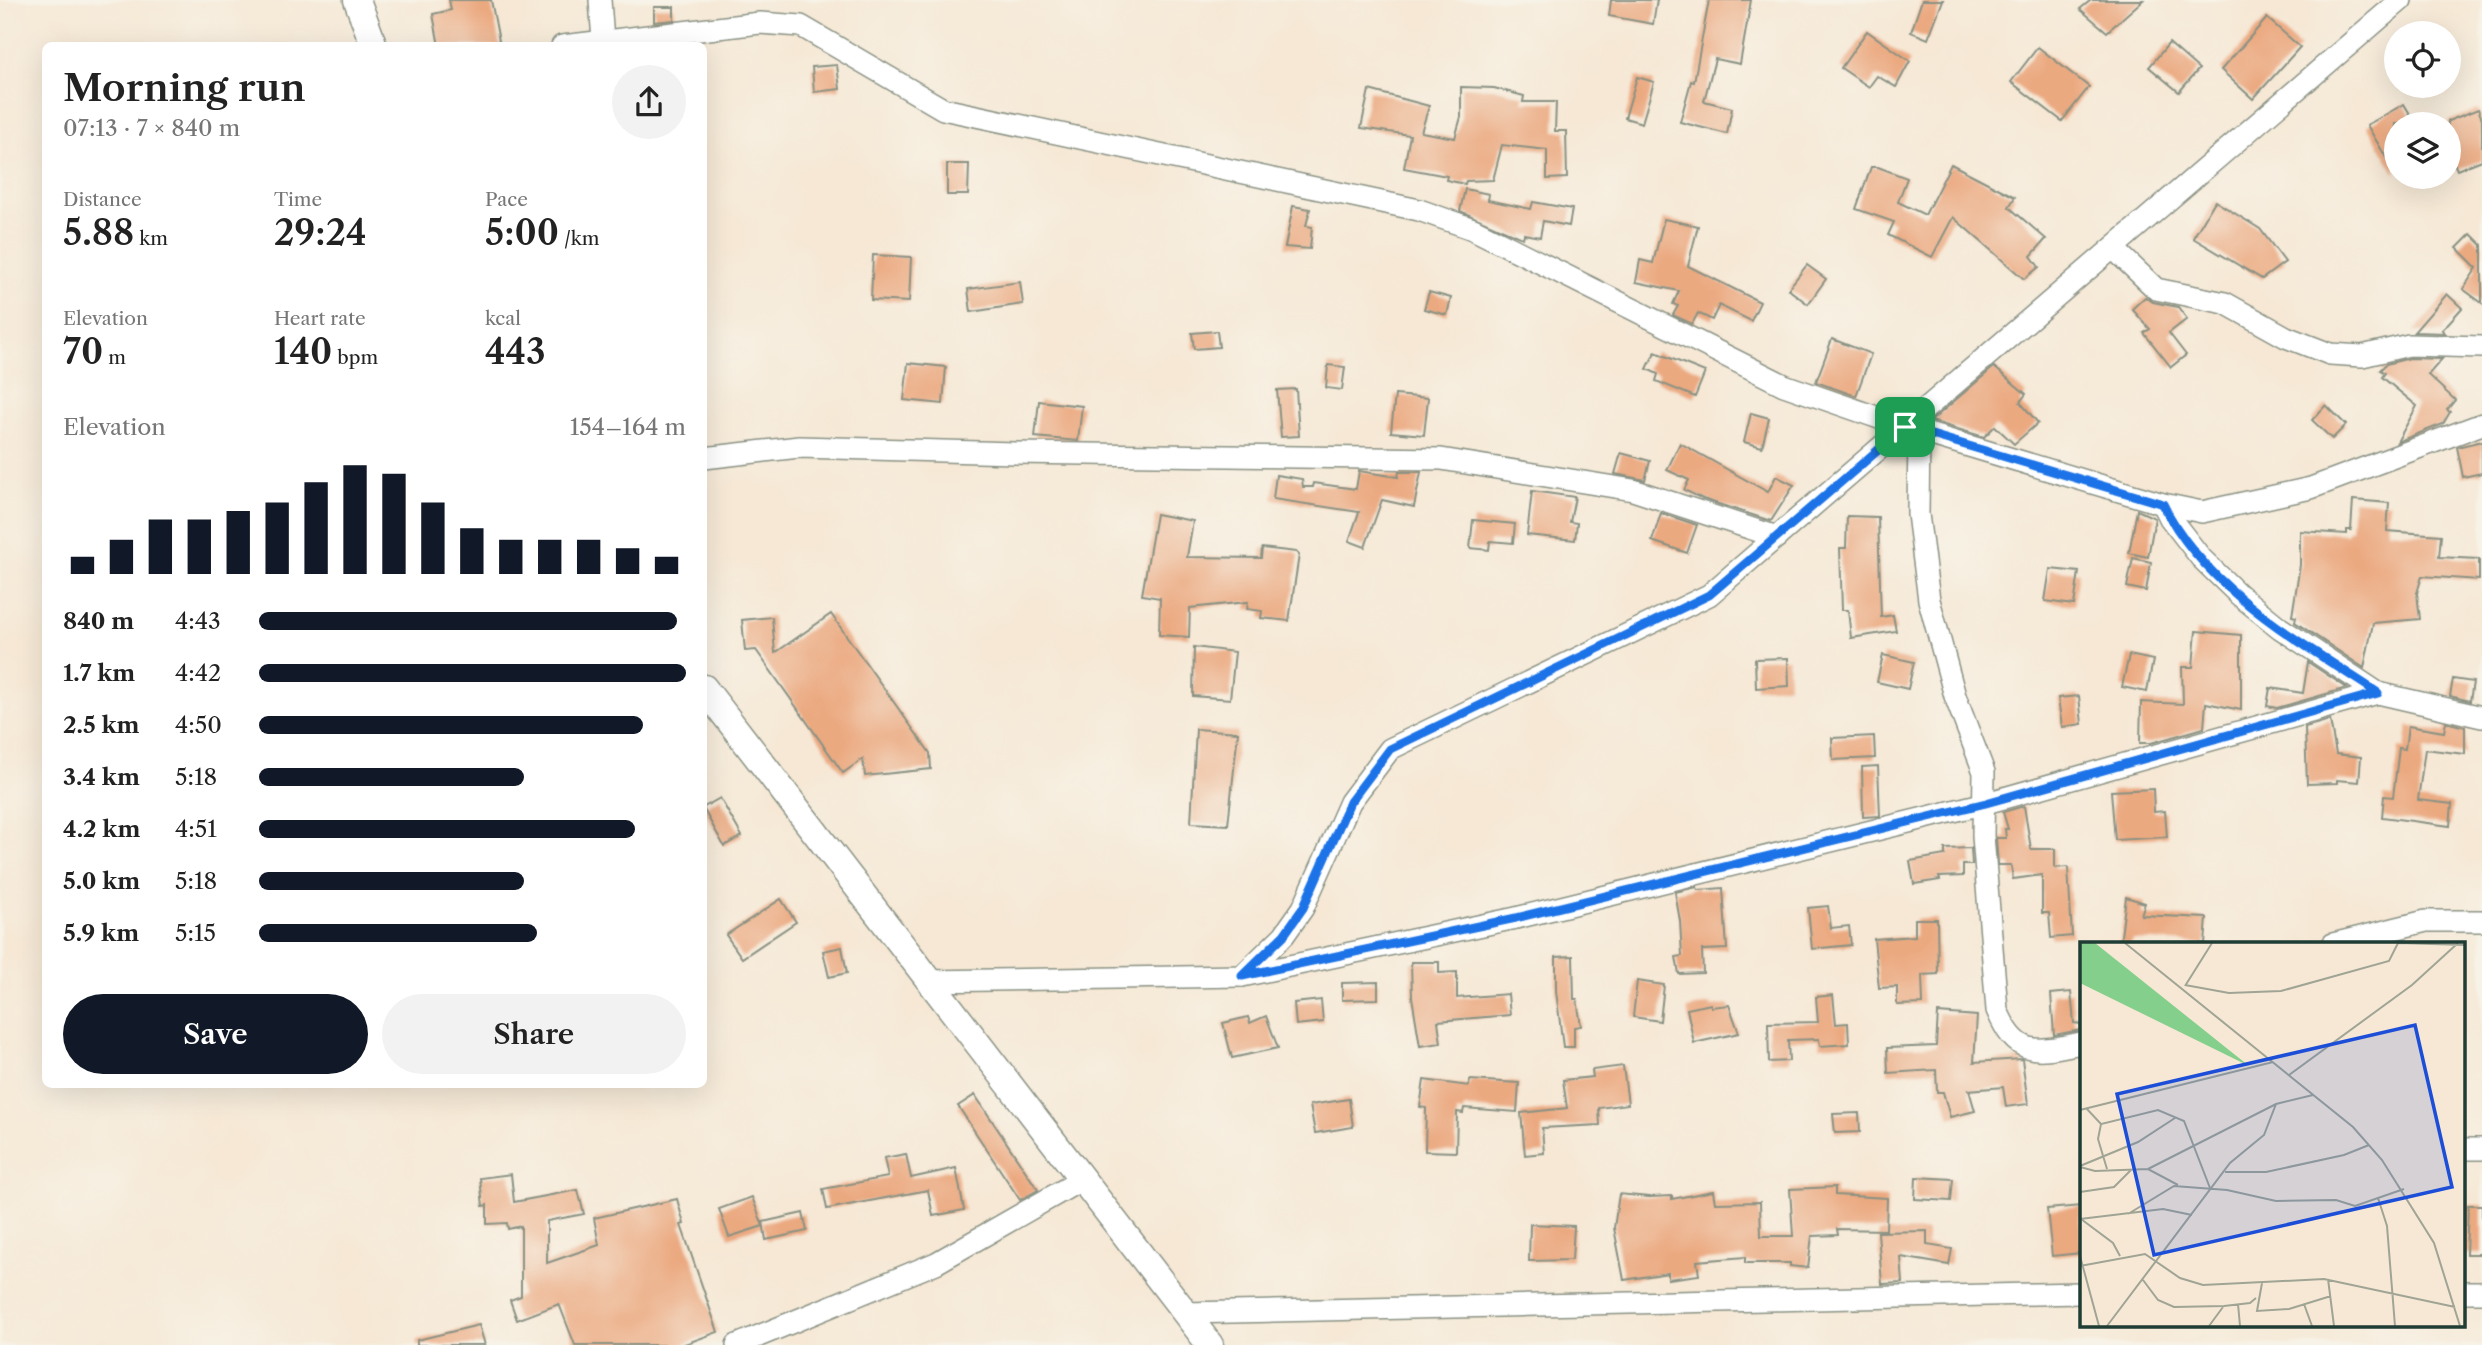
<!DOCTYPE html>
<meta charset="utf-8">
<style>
body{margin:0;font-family:"Libre Caslon Text",serif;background:#f2f2f2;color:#222;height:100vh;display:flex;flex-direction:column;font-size:26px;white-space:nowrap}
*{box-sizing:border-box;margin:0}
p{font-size:23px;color:#767676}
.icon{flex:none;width:38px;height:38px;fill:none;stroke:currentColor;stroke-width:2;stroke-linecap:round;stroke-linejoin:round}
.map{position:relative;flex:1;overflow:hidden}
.side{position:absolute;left:42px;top:42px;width:665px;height:1046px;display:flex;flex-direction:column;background:#fff;border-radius:10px;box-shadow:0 7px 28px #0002}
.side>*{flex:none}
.tools{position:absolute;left:2384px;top:21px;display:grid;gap:14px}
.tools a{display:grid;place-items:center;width:77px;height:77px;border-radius:50%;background:#fff;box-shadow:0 7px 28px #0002;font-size:35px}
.pin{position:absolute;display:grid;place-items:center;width:60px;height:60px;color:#fff;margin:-30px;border-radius:14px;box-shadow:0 4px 10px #0006}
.round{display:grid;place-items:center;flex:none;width:74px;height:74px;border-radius:37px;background:#f2f2f2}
.summary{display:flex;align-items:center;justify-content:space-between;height:119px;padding:0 21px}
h1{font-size:38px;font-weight:600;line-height:52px}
.stats{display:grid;grid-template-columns:repeat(3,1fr);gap:10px;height:119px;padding:7px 21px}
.stats div{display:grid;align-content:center}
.stats b{font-size:35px;font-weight:600}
.stats small{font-size:19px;font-weight:400}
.stats p{font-size:19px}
.chart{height:196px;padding:14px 21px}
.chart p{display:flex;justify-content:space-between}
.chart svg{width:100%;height:126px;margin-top:7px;stroke:#111827;stroke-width:6}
.button{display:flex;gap:14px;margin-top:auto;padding:14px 21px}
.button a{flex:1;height:80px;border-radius:42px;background:#111827;color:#fff;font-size:28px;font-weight:600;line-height:80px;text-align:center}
.button a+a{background:#f2f2f2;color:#222}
ul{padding:0 21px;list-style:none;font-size:23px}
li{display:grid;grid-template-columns:112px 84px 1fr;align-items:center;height:52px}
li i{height:18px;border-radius:9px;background:#111827}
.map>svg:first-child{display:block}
</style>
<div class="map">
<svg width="2482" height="1345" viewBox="0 0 2482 1345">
<rect width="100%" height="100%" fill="#f7f3e8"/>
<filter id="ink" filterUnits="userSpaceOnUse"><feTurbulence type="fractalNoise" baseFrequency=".0143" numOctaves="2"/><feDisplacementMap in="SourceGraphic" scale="14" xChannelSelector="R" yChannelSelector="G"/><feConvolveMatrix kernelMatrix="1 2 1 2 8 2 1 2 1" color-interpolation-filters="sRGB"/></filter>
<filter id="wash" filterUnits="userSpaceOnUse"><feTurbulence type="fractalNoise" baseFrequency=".00686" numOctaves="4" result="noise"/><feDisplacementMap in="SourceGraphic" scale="28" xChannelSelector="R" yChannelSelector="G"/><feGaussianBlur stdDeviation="1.57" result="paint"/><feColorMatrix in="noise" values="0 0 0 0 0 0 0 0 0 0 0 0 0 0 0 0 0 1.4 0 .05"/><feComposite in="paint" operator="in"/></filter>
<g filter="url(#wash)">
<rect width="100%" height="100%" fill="#f6e8d5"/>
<g id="blocks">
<g fill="#eba980">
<polygon points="449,0 491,0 500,46 439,46 433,14 451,10"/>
<polygon points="1611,0 1657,0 1653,24 1609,16"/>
<polygon points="1709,0 1751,0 1740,64 1715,59 1704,101 1732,108 1727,134 1680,122 1691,81 1694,82"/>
<polygon points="1922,0 1943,0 1928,39 1911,32"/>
<polygon points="2091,0 2143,0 2107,32 2080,9"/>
<polygon points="654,7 674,7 674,20 654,22"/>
<polygon points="2267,18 2300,47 2253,99 2221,70"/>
<polygon points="1867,31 1910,61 1896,87 1877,76 1869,87 1841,68"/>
<polygon points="2169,43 2199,69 2179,92 2149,67"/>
<polygon points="2038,47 2089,87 2062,121 2011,82"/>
<polygon points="837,65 840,89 814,92 812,67"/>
<polygon points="1637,77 1654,82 1642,123 1625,118"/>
<polygon points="1461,87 1494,88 1524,96 1523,102 1556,102 1555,131 1566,131 1567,178 1547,179 1547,150 1502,145 1493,180 1466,181 1465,184 1446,180 1447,176 1404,168 1410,135 1361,128 1369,90 1429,106 1421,132 1455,138 1461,117"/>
<polygon points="2404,104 2416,124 2396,124 2396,174 2367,125"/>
<polygon points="2478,109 2482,119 2482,160 2457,170 2448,149 2448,121"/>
<polygon points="947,164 969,164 968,195 947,195"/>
<polygon points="1951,164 2015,197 2009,207 2046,239 2031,256 2039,267 2024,279 1953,217 1932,257 1888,235 1894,222 1856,209 1871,167 1878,167 1907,178 1898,202 1925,215"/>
<polygon points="1465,189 1489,194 1488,200 1531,209 1533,202 1572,209 1569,226 1543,221 1540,237 1524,234 1523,238 1517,236 1460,211"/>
<polygon points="2215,201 2260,229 2285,262 2262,279 2193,238"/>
<polygon points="1293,206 1310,209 1306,226 1312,227 1310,249 1285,247"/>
<polygon points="1664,219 1698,226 1688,266 1760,302 1751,321 1719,305 1712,320 1698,313 1692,324 1673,315 1678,306 1673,304 1679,291 1636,282 1640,260 1653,263"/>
<polygon points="2471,234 2482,245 2482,303 2463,289 2477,268 2457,248"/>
<polygon points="873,255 911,257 909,302 871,300"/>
<polygon points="1807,265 1826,279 1808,304 1788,289"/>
<polygon points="1020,282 1023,304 971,312 968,289"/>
<polygon points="1429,292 1451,298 1447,315 1424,309"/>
<polygon points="2447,294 2462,308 2442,330 2445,333 2414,332"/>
<polygon points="2145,297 2153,302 2178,307 2187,319 2169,333 2186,355 2171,367 2144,333 2150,329 2132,309"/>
<polygon points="1217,331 1219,347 1194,349 1192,333"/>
<polygon points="1832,339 1871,354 1856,396 1816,382"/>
<polygon points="1655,352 1705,372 1695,397 1656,381 1658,374 1647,369"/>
<polygon points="2410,358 2442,359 2428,375 2455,400 2447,410 2450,412 2443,424 2397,442 2417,406 2382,377 2385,373 2380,370 2386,364"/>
<polygon points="908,363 946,367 943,404 904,400"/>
<polygon points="1328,365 1345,367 1342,390 1326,388"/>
<polygon points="1994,367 2026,394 2020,402 2038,423 2014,444 1995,426 1984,437 1931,421"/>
<polygon points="1296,389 1299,436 1281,437 1277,390"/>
<polygon points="1395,395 1428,398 1424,435 1391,432"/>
<polygon points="1039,401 1082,406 1078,441 1035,437"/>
<polygon points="2326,405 2346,425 2332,439 2312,420"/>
<polygon points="1751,413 1769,418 1762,447 1744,442"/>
<polygon points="2482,441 2482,473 2463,477 2457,447"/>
<polygon points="1680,443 1768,492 1776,476 1794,485 1771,521 1703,499 1684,490 1689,480 1667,470"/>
<polygon points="1621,453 1650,461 1645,480 1615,474"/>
<polygon points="1359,471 1398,477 1399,472 1421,472 1414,507 1382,500 1365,547 1349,541 1359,512 1273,499 1276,475 1302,479 1303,487 1313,487 1314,483 1356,489"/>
<polygon points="1532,491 1575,497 1570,522 1577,523 1575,540 1527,535"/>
<polygon points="2353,500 2389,503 2387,531 2441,535 2439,557 2479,559 2479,580 2422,576 2417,593 2420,619 2373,623 2364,668 2295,622 2296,617 2292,616 2300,565 2300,531 2347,534 2347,530 2351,530"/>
<polygon points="2137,510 2155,518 2148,557 2129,553"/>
<polygon points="1661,513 1697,525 1687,553 1652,541"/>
<polygon points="1156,514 1193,521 1187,557 1261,558 1262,548 1296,552 1299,555 1289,621 1261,618 1262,611 1247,609 1248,602 1190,608 1189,637 1159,635 1160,598 1142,595"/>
<polygon points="1847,516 1878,517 1881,617 1893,615 1896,631 1851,638 1848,610 1842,610 1840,548 1846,548"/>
<polygon points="1473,520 1515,524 1513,543 1490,541 1489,550 1470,548"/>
<polygon points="2133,558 2151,562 2146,591 2127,587"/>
<polygon points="2050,569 2079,572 2074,605 2045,601"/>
<polygon points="831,614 930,753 931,769 865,776 863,759 843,773 756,650 745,651 742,620 772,617 775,653"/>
<polygon points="2196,631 2241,635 2241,710 2206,703 2204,728 2151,743 2140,743 2141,702 2183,704 2182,667 2193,667"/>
<polygon points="1194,647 1235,652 1230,699 1193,696"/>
<polygon points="1883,655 1914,662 1908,689 1877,682"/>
<polygon points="2129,655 2153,660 2147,692 2122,687"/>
<polygon points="1788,658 1789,686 1756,688 1755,659"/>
<polygon points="2308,662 2347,688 2277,708 2267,706 2270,688 2303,693"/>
<polygon points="2453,679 2473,682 2470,701 2450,696"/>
<polygon points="2079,696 2082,724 2062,727 2058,698"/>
<polygon points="2330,720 2336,754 2361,757 2359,782 2337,780 2337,783 2307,784 2305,727"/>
<polygon points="2446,722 2465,727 2465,754 2425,749 2418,800 2452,804 2450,826 2382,817 2384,796 2393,797 2399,748 2405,749 2408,726 2444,732"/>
<polygon points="1196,729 1238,732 1228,825 1191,823"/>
<polygon points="1874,736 1875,758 1833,760 1832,738"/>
<polygon points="1878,766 1880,816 1863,817 1862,767"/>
<polygon points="2153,789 2154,812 2165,811 2167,837 2115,840 2111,791"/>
<polygon points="720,798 742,836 724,846 704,810 704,807"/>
<polygon points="2024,806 2031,849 2055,849 2055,868 2068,867 2072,936 2051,938 2049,913 2042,913 2042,875 2013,879 2011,865 1998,865 1996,838 2006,838 2005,829 2008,829 2003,812"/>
<polygon points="1971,848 1972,865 1963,865 1963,876 1939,877 1940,880 1914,884 1910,861 1945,855 1945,849"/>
<polygon points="1697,887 1698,890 1723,888 1727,949 1702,950 1703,973 1679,974 1676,957 1682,956 1680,921 1675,892"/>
<polygon points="2126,897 2145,903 2141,915 2207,918 2205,944 2133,940 2131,944 2120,944"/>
<polygon points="781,899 796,922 742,958 726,935"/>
<polygon points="1828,906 1831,928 1849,926 1851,945 1812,949 1808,908"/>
<polygon points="1915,919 1937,919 1938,974 1922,975 1923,1004 1897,1005 1897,987 1879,988 1874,939 1915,936"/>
<polygon points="842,947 847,973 829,977 823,951"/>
<polygon points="1573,956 1574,999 1577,999 1581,1026 1574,1027 1574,1047 1563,1047 1556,991 1556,957"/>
<polygon points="1411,962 1439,962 1439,973 1457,972 1457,998 1508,994 1510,1015 1438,1021 1441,1043 1420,1046 1412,997"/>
<polygon points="1637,981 1664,985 1660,1021 1633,1017"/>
<polygon points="1378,982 1378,999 1342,1000 1342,983"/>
<polygon points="2071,992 2074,1023 2081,1024 2081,1030 2054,1035 2051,994"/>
<polygon points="1833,995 1836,1024 1848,1023 1849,1044 1820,1046 1819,1039 1788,1040 1789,1061 1769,1062 1768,1023 1818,1022 1816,997"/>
<polygon points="1321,1000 1323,1022 1296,1025 1294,1003"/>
<polygon points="1711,1004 1711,1007 1729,1005 1739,1033 1694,1043 1687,1009"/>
<polygon points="1938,1013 1977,1016 1974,1062 2022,1059 2028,1104 2006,1107 2003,1087 1969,1090 1975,1111 1950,1117 1943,1092 1937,1092 1936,1070 1888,1073 1887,1048 1936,1046"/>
<polygon points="1266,1016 1278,1048 1232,1058 1223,1023 1248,1017 1250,1023"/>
<polygon points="1623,1066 1628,1104 1599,1108 1600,1125 1542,1128 1544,1153 1525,1155 1521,1113 1567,1108 1563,1080 1593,1077 1592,1070"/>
<polygon points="1424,1080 1469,1086 1470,1080 1519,1083 1517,1112 1464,1108 1463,1113 1457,1112 1456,1152 1425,1151 1426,1108 1420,1107"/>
<polygon points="975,1095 1038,1190 1020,1200 958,1106"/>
<polygon points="1349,1099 1353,1127 1315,1133 1310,1105"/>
<polygon points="1859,1113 1860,1132 1835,1133 1833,1114"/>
<polygon points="906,1154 911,1178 956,1168 964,1210 933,1216 928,1190 827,1209 823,1189 888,1177 884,1158"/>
<polygon points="511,1174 514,1202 578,1190 584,1214 547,1221 547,1263 599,1245 594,1218 677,1199 684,1224 681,1225 718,1332 682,1345 575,1345 559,1304 517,1320 510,1300 521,1296 521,1226 508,1229 507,1223 487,1224 487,1205 483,1206 480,1178"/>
<polygon points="1916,1177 1953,1179 1951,1201 1915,1199"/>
<polygon points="1835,1187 1835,1195 1887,1198 1886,1230 1837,1229 1838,1235 1812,1236 1808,1268 1790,1266 1790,1263 1745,1263 1745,1257 1697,1261 1699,1275 1668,1279 1668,1273 1624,1280 1614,1228 1619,1194 1649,1197 1672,1196 1672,1199 1713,1191 1715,1203 1760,1202 1761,1236 1793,1236 1790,1189"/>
<polygon points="752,1197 763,1226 729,1237 719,1209"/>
<polygon points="2468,1205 2482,1205 2482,1254 2466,1254"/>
<polygon points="2081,1206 2081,1253 2052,1256 2047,1209"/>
<polygon points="803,1213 807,1231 766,1240 763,1222"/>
<polygon points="1530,1224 1574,1226 1572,1260 1529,1261"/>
<polygon points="1927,1231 1927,1245 1952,1249 1949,1265 1901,1257 1903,1283 1882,1284 1878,1232"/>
<polygon points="479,1325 485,1345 417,1345 417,1340"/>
</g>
</g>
</g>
<g filter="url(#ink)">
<use href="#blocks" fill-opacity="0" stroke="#8a9284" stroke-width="2"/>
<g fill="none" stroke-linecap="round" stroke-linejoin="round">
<g stroke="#8a9284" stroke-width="24">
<g id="minor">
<polyline points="600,0 603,41"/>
<polyline points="562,46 760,23 801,26 943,109 1419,210 1473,229 1784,385 1905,427 2163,504 2202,512 2311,488 2482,424"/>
<polyline points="2113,248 2156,289 2225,303 2286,337 2330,354 2362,356 2409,345 2482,347"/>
<path d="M1919 432 1918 514 1929 600 1955 696 1984 772 1983 836 1997 1010C2017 1058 2035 1052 2081 1043"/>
<polyline points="704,458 799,447 1015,453 1441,459 1633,490 1777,537"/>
<polyline points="2163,504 2170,518 2201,558 2238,594 2280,628 2378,693 2482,717"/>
<polyline points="2333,944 2426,921 2482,921"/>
<polyline points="1242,976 1284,935 1303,908 1350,802 1390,749 1709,595 2401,0"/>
<polyline points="927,981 1242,976 1516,918 1986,803 2378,693"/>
<polyline points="2463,1149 2482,1149"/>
<polyline points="2463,1292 2482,1292"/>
<polyline points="1185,1313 2081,1293"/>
<polyline points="737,1345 936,1263 1081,1180"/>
</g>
</g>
<g stroke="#8a9284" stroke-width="29">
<g id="tertiary">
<polyline points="357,0 374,46"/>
<polyline points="704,688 1210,1345"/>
</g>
</g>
<use href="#minor" stroke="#fff" stroke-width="21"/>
<use href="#tertiary" stroke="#fff" stroke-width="26"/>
</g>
</g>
<g fill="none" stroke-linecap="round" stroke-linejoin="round" filter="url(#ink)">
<g stroke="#fff" stroke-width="14">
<path id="route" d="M1905 427 2163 504C2205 590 2301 642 2378 693L1986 803 1516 918 1242 976 1284 935 1303 908 1350 802 1390 749 1709 595Z"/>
</g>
<use href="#route" stroke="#1a73e8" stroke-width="9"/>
</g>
<g transform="translate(2080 942)">
<rect width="385" height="385" fill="#f6e8d5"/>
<path d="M0 1H15L169 124 0 41Z" fill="#84cf8c"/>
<path fill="none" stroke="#a0a495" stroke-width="2" d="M45 1 273 185 302 218 354 301 380 384M318 1 385 3M105 43 149 51 201 49 309 19 318 1M105 44 132 1M209 133 332 43 378 1M6 166 21 182M0 168 193 120M0 224 58 200 95 176M0 225 15 229 68 227 98 243M27 227 18 197 21 182 78 168 104 179 130 246M68 227 196 162 233 153M145 230H186L264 213 289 203M0 250 34 245 51 228M298 256 307 284 315 384M48 272 94 244 147 248 196 259 256 258 275 264 324 247M0 277 83 267 112 273M1 277 33 301 40 314M0 314 19 384M0 324 65 312 100 336 123 343 244 337 375 365M248 337 254 384M63 338 78 358 94 365 144 364 170 361 176 356M182 341 177 369 209 367 251 354M158 362 160 384M224 362 232 384M27 384 150 221 184 193 196 162M129 384 143 365"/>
<path fill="#1d4ed8" fill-opacity="0.15" stroke="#1d4ed8" stroke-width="3.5" d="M335 83 372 245 74 313 37 152Z"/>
<rect width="385" height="385" fill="none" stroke="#1f3d34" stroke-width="3.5"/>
</g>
</svg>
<div class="tools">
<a><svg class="icon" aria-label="locate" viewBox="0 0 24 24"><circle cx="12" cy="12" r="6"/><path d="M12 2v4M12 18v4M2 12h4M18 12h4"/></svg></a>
<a><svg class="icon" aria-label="layers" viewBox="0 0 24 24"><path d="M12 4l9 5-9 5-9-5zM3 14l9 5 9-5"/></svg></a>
</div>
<div class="pin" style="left:1905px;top:427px;background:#1e9e55"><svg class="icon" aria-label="arrive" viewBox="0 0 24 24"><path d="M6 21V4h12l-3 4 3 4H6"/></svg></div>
<section class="side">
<div class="summary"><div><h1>Morning run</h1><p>07:13 · 7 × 840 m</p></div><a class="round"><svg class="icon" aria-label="share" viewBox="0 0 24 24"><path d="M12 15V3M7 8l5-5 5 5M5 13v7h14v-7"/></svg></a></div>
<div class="stats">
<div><p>Distance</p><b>5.88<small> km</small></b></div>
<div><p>Time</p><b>29:24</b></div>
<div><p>Pace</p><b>5:00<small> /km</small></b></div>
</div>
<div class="stats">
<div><p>Elevation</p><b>70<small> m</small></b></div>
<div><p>Heart rate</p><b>140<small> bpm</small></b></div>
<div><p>kcal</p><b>443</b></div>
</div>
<div class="chart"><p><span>Elevation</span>154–164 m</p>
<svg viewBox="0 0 160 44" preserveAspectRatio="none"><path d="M5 44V38M15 44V32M25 44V25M35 44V25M45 44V22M55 44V19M65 44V12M75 44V6M85 44V9M95 44V19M105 44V28M115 44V32M125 44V32M135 44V32M145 44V35M155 44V38"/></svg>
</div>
<ul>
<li><b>840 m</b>4:43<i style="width:98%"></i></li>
<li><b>1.7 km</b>4:42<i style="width:100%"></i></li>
<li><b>2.5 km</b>4:50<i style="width:90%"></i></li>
<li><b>3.4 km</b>5:18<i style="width:62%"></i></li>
<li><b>4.2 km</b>4:51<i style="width:88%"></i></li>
<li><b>5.0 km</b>5:18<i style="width:62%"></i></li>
<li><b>5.9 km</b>5:15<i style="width:65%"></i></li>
</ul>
<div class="button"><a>Save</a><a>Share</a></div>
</section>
</div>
